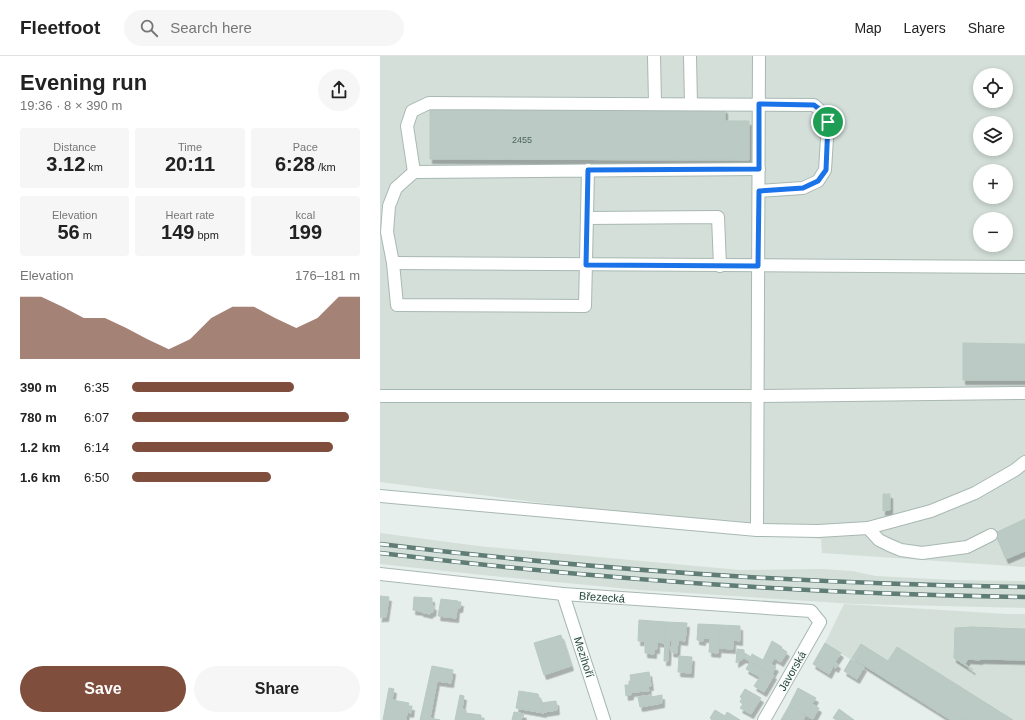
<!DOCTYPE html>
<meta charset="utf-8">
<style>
body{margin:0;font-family:Helvetica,sans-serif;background:#f6f6f6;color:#222;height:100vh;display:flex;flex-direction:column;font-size:15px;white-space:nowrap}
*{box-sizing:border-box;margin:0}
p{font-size:13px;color:#767676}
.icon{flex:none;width:22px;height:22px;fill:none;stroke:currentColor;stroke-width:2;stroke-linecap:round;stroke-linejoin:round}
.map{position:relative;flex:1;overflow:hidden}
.drawer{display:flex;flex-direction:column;background:#fff;width:380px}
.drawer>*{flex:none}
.tools{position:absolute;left:593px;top:12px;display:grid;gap:8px}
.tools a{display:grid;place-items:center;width:40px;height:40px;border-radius:50%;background:#fff;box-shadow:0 2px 6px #0003;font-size:20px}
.pin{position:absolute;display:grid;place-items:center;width:34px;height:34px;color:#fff;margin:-17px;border:2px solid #fff;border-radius:50%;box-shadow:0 1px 4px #0007}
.round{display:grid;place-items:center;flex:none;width:42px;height:42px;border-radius:21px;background:#f6f6f6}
.headline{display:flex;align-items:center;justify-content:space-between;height:68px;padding:0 20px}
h1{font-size:22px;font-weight:700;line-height:30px}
.metrics{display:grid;grid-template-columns:repeat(3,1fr);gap:6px;height:68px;padding:4px 20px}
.metrics div{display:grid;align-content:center;border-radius:4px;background:#f6f6f6;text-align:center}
.metrics b{font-size:20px;font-weight:700}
.metrics small{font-size:11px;font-weight:400}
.metrics p{font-size:11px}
.chart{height:112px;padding:8px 20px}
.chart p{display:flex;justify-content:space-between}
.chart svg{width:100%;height:72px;margin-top:4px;fill:#804e3d;opacity:.7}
.cta{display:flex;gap:8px;margin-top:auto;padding:8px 20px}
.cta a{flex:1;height:46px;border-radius:24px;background:#804e3d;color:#fff;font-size:16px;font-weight:700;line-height:46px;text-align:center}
.cta a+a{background:#f6f6f6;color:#222}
ul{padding:0 20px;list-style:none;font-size:13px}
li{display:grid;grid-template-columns:64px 48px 1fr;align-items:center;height:30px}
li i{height:10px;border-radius:5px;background:#804e3d}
header{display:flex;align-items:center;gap:24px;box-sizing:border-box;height:56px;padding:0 20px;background:#fff;border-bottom:1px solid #e0e0e0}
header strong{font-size:19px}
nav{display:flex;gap:22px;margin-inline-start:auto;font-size:14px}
.search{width:280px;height:36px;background:#f6f6f6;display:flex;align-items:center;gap:10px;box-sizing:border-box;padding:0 14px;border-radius:22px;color:#767676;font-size:15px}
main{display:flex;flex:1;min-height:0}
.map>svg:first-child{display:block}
</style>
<header>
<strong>Fleetfoot</strong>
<div class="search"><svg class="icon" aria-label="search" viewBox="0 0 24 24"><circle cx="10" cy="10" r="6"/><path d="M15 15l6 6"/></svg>Search here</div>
<nav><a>Map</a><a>Layers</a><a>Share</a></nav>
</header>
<main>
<section class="drawer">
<div class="headline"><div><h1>Evening run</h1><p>19:36 · 8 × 390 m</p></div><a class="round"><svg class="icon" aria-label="share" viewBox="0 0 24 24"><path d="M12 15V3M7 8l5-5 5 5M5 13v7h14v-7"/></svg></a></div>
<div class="metrics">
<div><p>Distance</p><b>3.12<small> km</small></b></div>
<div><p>Time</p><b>20:11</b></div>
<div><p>Pace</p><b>6:28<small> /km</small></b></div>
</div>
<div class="metrics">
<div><p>Elevation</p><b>56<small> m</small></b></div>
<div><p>Heart rate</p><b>149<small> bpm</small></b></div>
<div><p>kcal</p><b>199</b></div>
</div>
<div class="chart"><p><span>Elevation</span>176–181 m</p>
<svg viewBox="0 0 160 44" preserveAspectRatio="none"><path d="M0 44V6L10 6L20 12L30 19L40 19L50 25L60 32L70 38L80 32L90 19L100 12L110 12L120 19L130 25L140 19L150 6L160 6V44z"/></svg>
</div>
<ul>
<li><b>390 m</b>6:35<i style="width:71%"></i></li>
<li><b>780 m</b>6:07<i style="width:95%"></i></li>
<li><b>1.2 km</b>6:14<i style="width:88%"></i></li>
<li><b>1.6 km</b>6:50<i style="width:61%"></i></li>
</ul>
<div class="cta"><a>Save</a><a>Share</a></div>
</section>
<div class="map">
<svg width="645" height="664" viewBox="0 0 645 664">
<defs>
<filter id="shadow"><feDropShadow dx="2.5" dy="4.5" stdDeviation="0" flood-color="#0004"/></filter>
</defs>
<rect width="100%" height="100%" fill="#e6efeb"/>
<g fill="#d4dfda" fill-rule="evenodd">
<path d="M0 0H645V511L442 497 441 483 0 426ZM600 19H626V45H600ZM600 67H626V93H600ZM600 115H626V141H600ZM600 163H626V189H600Z"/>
<polygon points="0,477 98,490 360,514 441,513 472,515 496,520 572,524 645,525 645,552 474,548 260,534 112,520 0,508"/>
<polygon points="464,548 627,558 645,558 645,664 571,664 460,597 445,587"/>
</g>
<g fill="#bbcac4" stroke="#b8c9c2" filter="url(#shadow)">
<polygon points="50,52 345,53 345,65 369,65 369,104 50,103"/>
<polygon points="583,287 645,288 645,324 583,324"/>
<polygon points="503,438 510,438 510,454 503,455"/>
<polygon points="645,463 645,495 626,503 615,477"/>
<polygon points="0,540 9,541 6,561 1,561 0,562"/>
<polygon points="34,541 52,542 52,550 54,550 53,556 51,556 50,558 41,556 41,555 33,554"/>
<polygon points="61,543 78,545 78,546 81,546 80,552 77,552 76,562 58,560"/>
<polygon points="259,564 286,566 285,587 277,586 277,593 274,593 274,598 265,597 265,585 258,585"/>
<polygon points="286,566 307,567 305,585 298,584 297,597 291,596 292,584 289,584 288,605 284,605"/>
<polygon points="318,568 340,569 338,597 329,596 330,582 323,582 323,585 317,584"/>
<polygon points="340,569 360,570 360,585 353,584 353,593 339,592"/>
<polygon points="591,571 645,573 645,604 601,603 600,604 588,603 585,608 593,614 574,602 575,572"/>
<polygon points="181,579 191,610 164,619 154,587"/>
<polygon points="392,585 402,591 401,592 407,596 401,606 394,602 391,608 396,611 392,618 364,602 364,597 371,601 372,598 383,604"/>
<polygon points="445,587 461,597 455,606 458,608 456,612 453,610 449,618 433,608"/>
<polygon points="481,588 508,605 517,591 633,664 585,664 582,663 581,664 571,664 472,602"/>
<polygon points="357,593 364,594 364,602 356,607"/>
<polygon points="299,600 312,601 311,617 298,616"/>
<polygon points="471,603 484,611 477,623 464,615"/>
<polygon points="370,606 394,619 384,636 374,630 380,621 366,613"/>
<polygon points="52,610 73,614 71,627 57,625 50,662 60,664 40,664"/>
<polygon points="269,616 271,630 268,630 269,635 251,636 251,639 246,640 245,629 249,629 249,625 251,625 250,619"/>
<polygon points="9,632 14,633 12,644 29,647 28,650 32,650 31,657 27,656 26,664 3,664"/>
<polygon points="418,632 436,642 432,648 439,652 433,663 409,650"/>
<polygon points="365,633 381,642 371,658 360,652 363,648 360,646 362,642 360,641"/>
<polygon points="139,635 158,638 164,657 136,652"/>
<polygon points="80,639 84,640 82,653 86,654 86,657 101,659 101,662 104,662 104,664 75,664"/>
<polygon points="271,639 271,641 282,639 282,647 260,651 258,641"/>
<polygon points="176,645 177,654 164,656 161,647"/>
<polygon points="409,650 426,659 423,664 401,664"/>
<polygon points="459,653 474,664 457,664 453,662"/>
<polygon points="335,654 345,660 347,656 360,664 332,664 330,662"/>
<polygon points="134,656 144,658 143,661 141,660 141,664 132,664"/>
</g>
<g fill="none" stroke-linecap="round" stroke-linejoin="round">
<g stroke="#a8b8b2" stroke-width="14">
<g id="minor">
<polyline points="274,0 275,47"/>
<polyline points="310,0 311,48"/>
<polyline points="208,114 205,250 17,249 13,207 7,176 9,150 16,132 34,116 379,113"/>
<polyline points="34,116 27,70 32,55 49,47 434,49 443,57 448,66 445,114 438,125 423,132 379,135"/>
<polyline points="207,162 338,161 340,210"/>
<polyline points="13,207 645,211"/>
<polyline points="0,340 378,340 645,337"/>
<polyline points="0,440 377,474 438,475 488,472 551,455 595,437 635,414 645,406"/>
<polyline points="488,472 499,484 509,489 521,494 542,497 587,491 611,479"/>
<polyline points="377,474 379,0"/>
<polyline points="0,518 183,538 431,555 440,566 384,664"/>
<polyline points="183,538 224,664"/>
</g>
</g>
<use href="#minor" stroke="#fff" stroke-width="12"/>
<g stroke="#5f7d75" stroke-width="4.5">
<g id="rail">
<path d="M0 488C214 514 429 528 645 531"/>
<path d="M0 497C214 523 429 538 645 541"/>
</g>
</g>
<use href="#rail" stroke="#f7fbf9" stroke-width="3" stroke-dasharray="9" stroke-linecap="butt"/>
</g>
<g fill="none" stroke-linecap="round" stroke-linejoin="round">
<g stroke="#fff" stroke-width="8">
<polygon id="route" points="379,48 434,49 443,56 448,66 446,114 438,125 423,132 379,135 378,210 206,209 208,114 379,113"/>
</g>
<use href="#route" stroke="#1a73e8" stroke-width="5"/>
</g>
<g text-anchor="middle" stroke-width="3" stroke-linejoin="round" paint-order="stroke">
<g font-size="9" fill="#4a645c">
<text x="142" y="87">2455</text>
</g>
<g font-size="11" fill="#24423a" stroke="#f7fbf9">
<text transform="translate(222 541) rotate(4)" y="4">Březecká</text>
<text transform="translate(204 601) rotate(72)" y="4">Mezihoří</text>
<text transform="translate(412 615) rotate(-60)" y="4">Javorská</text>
</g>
</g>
</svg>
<div class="tools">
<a><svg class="icon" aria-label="locate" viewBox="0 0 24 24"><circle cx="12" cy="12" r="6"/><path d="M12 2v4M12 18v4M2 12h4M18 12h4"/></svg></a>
<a><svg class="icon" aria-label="layers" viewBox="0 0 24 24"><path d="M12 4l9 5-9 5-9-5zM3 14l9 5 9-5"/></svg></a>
<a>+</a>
<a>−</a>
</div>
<div class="pin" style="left:448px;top:66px;background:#1e9e55"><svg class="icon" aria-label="arrive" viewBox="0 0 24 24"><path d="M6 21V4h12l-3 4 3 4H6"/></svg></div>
</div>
</main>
